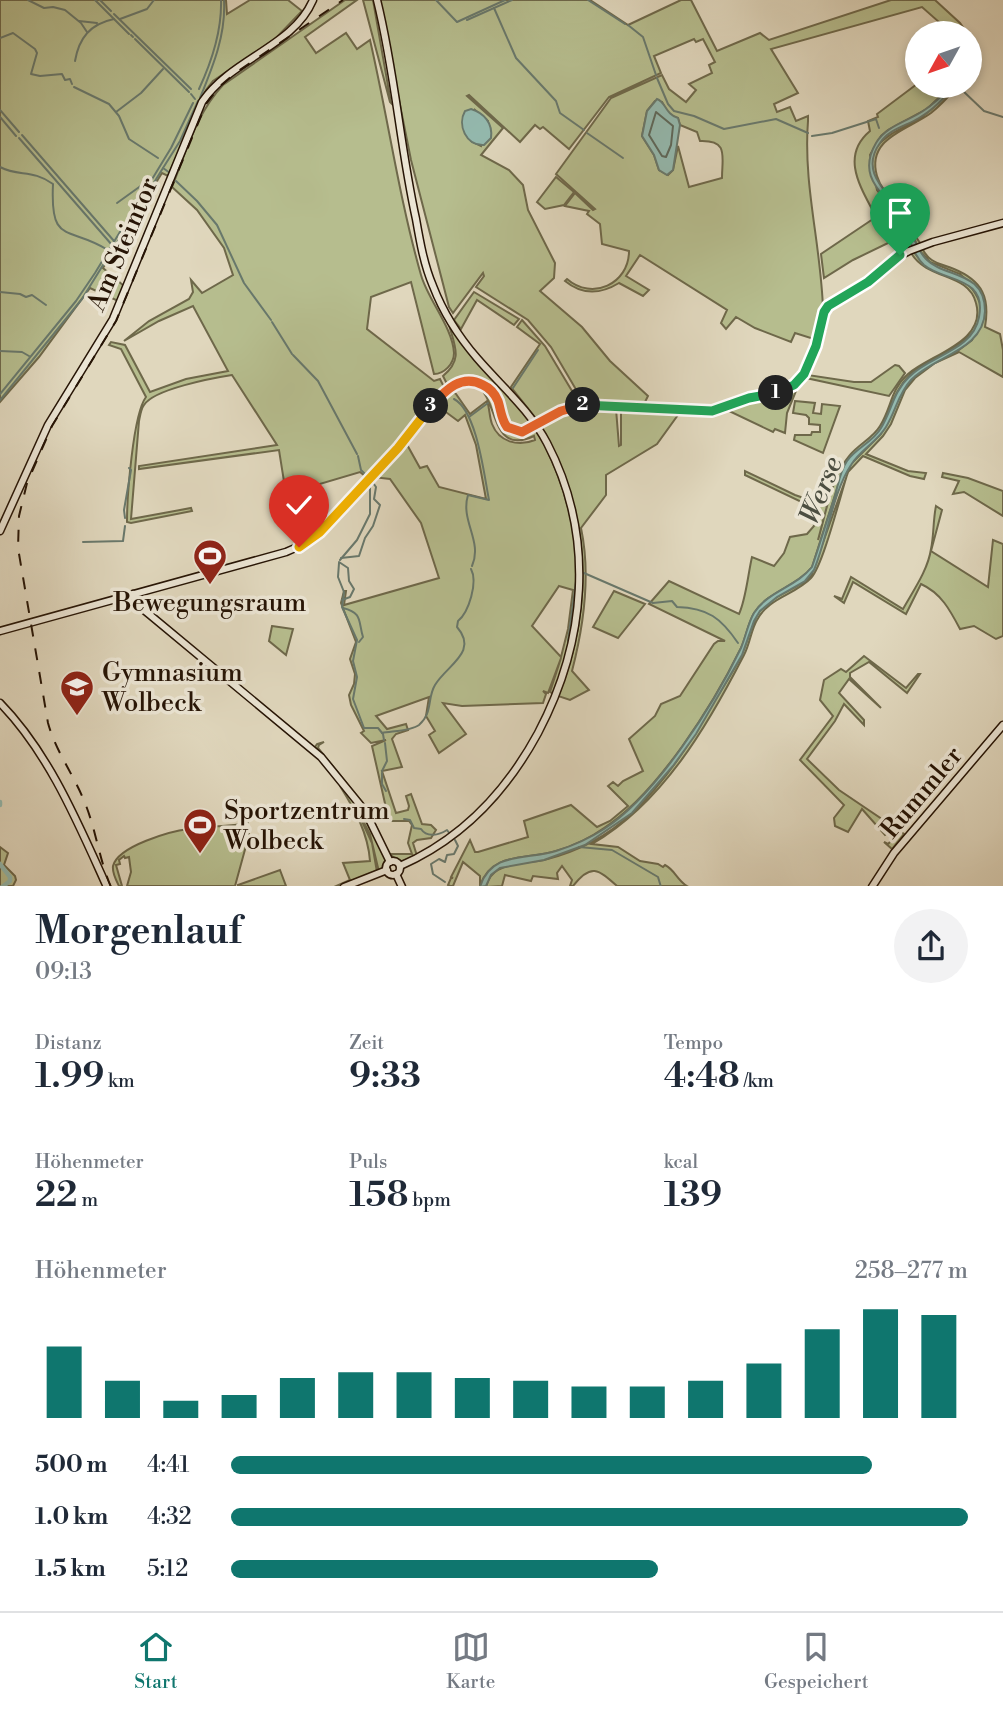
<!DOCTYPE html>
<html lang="de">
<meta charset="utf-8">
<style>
body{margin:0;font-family:"Libre Bodoni",serif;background:#f2f2f3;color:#1f2937;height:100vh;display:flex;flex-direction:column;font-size:26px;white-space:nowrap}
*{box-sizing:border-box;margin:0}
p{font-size:23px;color:#747a83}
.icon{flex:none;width:38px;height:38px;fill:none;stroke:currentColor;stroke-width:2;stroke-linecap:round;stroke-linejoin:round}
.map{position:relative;height:886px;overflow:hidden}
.sheet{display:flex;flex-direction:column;background:#fff;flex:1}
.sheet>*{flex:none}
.needle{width:46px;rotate:230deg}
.controls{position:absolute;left:905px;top:21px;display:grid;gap:14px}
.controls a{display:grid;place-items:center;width:77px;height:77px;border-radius:50%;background:#fff;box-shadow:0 4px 10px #0003;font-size:35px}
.pin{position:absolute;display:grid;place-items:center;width:60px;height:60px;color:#fff;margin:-72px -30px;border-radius:50% 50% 50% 0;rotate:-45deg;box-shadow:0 0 7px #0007}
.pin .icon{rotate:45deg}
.km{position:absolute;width:35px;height:35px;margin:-18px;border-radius:50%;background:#222;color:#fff;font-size:19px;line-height:35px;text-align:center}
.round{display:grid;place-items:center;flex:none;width:74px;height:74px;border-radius:37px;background:#f2f2f3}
.overview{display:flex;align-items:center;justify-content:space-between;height:119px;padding:0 35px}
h1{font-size:38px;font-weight:600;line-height:52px}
.metrics{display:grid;grid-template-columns:repeat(3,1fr);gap:10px;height:119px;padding:7px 35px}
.metrics div{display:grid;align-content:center}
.metrics b{font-size:35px;font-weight:600}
.metrics small{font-size:19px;font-weight:400}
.metrics p{font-size:19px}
.chart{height:196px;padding:14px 35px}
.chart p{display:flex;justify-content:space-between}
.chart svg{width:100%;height:126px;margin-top:7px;stroke:#0f766e;stroke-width:6}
ul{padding:0 35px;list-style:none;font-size:23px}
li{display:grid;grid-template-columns:112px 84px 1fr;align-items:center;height:52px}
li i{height:18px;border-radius:9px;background:#0f766e}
.dock{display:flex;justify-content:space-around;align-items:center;height:98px;border-top:2px solid #e0e1e3;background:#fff;font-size:19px;color:#747a83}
.dock a{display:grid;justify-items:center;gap:4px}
.dock .on{color:#0f766e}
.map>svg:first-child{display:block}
</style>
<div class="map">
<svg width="1003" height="887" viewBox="0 0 1003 887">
<rect width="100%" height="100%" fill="#e0d7bd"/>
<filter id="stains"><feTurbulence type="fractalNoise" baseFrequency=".00286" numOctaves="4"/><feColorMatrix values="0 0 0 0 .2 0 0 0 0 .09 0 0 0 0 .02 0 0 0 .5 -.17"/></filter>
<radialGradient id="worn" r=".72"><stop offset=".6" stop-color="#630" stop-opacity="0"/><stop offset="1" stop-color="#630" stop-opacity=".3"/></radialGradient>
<g fill="#b6bd8e" stroke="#6e684a" stroke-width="2" fill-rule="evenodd">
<polygon points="0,0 226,0 227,14 250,0 288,0 302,11 275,39 213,81 206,90 168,176 162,173 103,268 124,286 118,301 90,288 39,357 0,402"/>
<path d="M345 0H357L305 37 316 53 346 33 357 49 370 40C388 118 399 198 421 275 428 300 453 328 454 353 454 364 444 374 434 374L411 282 371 297 367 329 434 381 440 379 445 389 403 438 366 477 360 472 286 494 279 450 139 469V466L277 445 232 375C213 378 154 389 144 405 141 409 140 416 139 421L131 519 191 508 192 511 131 523 127 522C127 497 133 414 146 397L121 349 109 345 111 342 125 345 150 392 186 379 228 371 193 306 159 321 124 341 149 321 189 299 193 292 191 280 202 293 233 275 224 248 197 210 172 187C186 152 197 112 223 85Z"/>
<polygon points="363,0 373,0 391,103 390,102"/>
<path d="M379 0H590L628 25 681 0H691L717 51 760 33 769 40 891 0H935L960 23 967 33H944L939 22 922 7 771 49 798 93 774 104 777 112 790 107 796 121 808 116V121C803 185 821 245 823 309 823 318 819 331 817 340L795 333 791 342 755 328 736 317 726 329 721 323 727 310 640 255 626 276 649 290 643 296 619 283C601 294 582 295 565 281L567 279C592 301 629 284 629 251L602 244 600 224 587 214 589 211 565 206 575 193 593 210 595 209 556 174 611 98 662 75 669 89 686 102 696 90 689 84 712 73 709 65 715 62 703 39 696 42 694 39 654 56 661 73 609 97 569 149 543 127 540 129 535 125 520 142 469 95 467 96 503 128 481 155 509 170 523 185 528 210 555 263 554 278 540 291 582 327 610 361 648 396 643 406 584 403 551 347 528 320 476 287 484 276 483 273 453 313 449 307 411 160ZM655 101 662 102 669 115 678 118 680 125 697 132 700 141C729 140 722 156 722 178L689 187 678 146 673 170 668 175 659 170 654 155 642 136 647 111ZM475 110 488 121 481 146 471 141Z"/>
<path d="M917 84 951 86 927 109 888 130 881 136 870 155 877 190 902 222 913 248 890 260 899 253 890 242 853 260 824 278 821 254 876 217C862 189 839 157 870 131L868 121 878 117 877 114Z"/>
<path d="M955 86H958C950 95 941 105 931 113 908 130 866 138 877 176 881 190 893 200 902 211 910 221 912 234 921 244L917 245C913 235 909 225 903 216 895 203 884 195 877 181 857 141 900 132 923 116 935 107 945 97 955 86Z"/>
<polygon points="556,177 574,192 564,205 545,209 537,202"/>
<path d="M922 248C929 263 939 263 954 269 983 281 990 298 985 327L1000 334 1003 350V377L959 352 935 363 915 378 905 390 891 424 883 436 866 454 908 471 926 473 924 479 910 476 863 456 848 472C841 493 823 566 811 578 795 595 769 597 757 620 751 630 750 644 744 655 708 725 663 803 592 844L618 847 640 861 658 864 663 867 665 865C675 870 677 880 687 886H617C598 869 591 863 573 886H570L572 880 562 866 557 873 558 879 533 876 531 881 505 875 502 886 486 887C488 879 491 874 498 870 511 862 529 863 544 860 576 852 608 836 632 813 666 781 691 742 714 702 723 687 733 672 741 656 748 642 750 625 759 612 772 595 795 591 811 576L851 464 881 434 900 393 909 382 930 365 959 350 972 340 985 311 983 299 976 288 960 274 930 262 919 250Z"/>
<path d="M914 252C933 280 960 269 975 293 1003 337 932 354 910 375 891 393 892 413 879 432 868 447 851 453 843 470L812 567C796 587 768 591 754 613 748 623 746 637 741 648 713 705 658 793 604 828 590 838 573 846 556 851 528 860 491 851 480 886V876L463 862 453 886H450L448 885 451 878H453L451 877 470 840 475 852H478L528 837 524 821 571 805 597 827 610 821 628 806 608 786 613 782 618 786 623 781 643 771 629 739 655 716 661 704 680 696 714 644 718 641H725L649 604 669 581 739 614C746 599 748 574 752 557L774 566 784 553 790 537 807 534 814 526 812 512 808 505 745 475V471L795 495 827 506 818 540C826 514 831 477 850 455 859 444 873 438 880 426 892 407 890 390 908 374 931 354 987 342 976 303 968 272 928 281 911 253Z"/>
<polygon points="474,292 519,319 514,325 477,300 461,329 454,320"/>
<polygon points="522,320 545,346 575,396 574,402 554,410 538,421 511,387 540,344 517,327"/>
<path d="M449 325 533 424C488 444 518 352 447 384L443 376C463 359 455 347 449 325Z"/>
<polygon points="895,365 899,366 905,373 889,396 806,378 808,375 854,382 871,382"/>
<path d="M467 382C507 390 488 414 509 431L529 433 536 429C586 518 587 599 554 694L550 692 561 658 548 693 543 691 546 694 543 703 462 706 443 703 466 734 439 753 429 735 435 731 426 716 429 697 376 716 387 729 406 724 408 730 396 734 392 739 402 767 382 771 396 813 408 810 409 806 406 796 411 794 422 824 431 825 436 830 431 838 417 840 413 843 417 856 401 862 389 854 371 820 315 747 317 744 324 742 319 745 318 748 368 809 389 854H412L408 843 412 825 409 821H389L372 746 386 740 371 743 361 733 364 731 351 705 349 695 354 684 355 674 350 659 356 642 341 603 344 591H346L344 605 439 578 421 523 390 479 373 477 371 482 369 480 405 441 420 468 427 466 439 487 486 499 476 445 465 415 458 421 435 404 449 390 456 394 470 414 487 401C490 409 489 416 492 424 499 442 518 447 535 440L534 436C479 462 506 364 456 390L452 388ZM559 586 573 590 568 629 561 657 532 626Z"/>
<polygon points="793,388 796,391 787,413 785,433 775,429 773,432 729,411 731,406"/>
<polygon points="795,401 815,403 813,413 821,414 822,404 840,406 823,453 794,440 795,435 811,435 812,432 820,432 820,425 809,424 809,418 806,415 793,413"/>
<path d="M579 407 616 409 619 446 621 445V409L704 413 678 415 657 444 606 475V495L581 528C591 575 584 625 572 671L589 690 570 700 558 696C581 641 590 575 576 517 570 489 551 454 540 427L562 412Z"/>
<polygon points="943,473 968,478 1003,491 1003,516 964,492 953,494 959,481 942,477"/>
<path d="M936 506 942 510 931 551 988 587 993 540 1003 544V636L996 639 974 626 960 629C950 610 941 593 921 584L906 614 853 582 844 603 834 596 842 599 851 577 903 609C913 591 928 570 931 549 934 535 933 520 936 506Z"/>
<polygon points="614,591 645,604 618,638 593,627"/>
<polygon points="272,626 293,629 286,655 269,641"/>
<polygon points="864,656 906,688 918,674 920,674 907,693 869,662 850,673 850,677 881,708 849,679 839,693 864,720 864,725 844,704 835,721 807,759 839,790 904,834 892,849 884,842 888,844 893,839 888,833 885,835 862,809 848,832 835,826 834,818 844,805 800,760 833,716 820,700 824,680 841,669 846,672"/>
<path d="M340 786 358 804 387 861 385 868 379 872 370 834 354 804 372 843 377 872 334 887 350 880 343 863 370 861C368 833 355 810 340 786Z"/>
<path d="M248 823 249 835 235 886H127L131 872 129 857 125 858 124 856 119 860 120 864 116 865 122 886H119C116 880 112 873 113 866 118 846 171 831 189 829 209 826 228 827 248 823Z"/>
<polygon points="0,847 8,853 4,865 15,876 16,880 13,886 0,886"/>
<polygon points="280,870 286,886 238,886 238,885"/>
</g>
<g fill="#94bab0" stroke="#68786c" stroke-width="2">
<path d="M951 86H955C944 98 933 110 919 118 906 126 889 129 880 143 858 174 890 193 904 216 912 230 915 248 926 259 944 278 985 270 985 311 984 351 933 356 911 380 898 394 896 411 886 427 877 442 860 450 851 465 833 492 827 539 814 570L805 581 777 597 760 611 754 621 742 655 696 734 673 766 632 813 585 845 544 860 500 868 491 875 486 886 480 887C491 851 527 860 556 851 572 846 590 838 604 829 657 795 714 704 741 648 746 636 748 623 754 613 768 591 796 587 812 567 820 544 827 520 835 496 838 485 840 471 847 461 856 448 873 442 881 428 892 410 893 392 909 377 930 355 973 351 979 317 987 276 944 282 924 265 912 254 910 236 902 222 887 195 855 179 876 143 886 126 908 121 923 111 934 104 943 95 951 86Z"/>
<path d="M657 99C666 102 665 114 678 118L680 125 673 170 667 175 659 170 654 155 642 136 647 111Z"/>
<path d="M471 109C484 113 493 123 491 138L484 145C466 146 457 125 465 111Z"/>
</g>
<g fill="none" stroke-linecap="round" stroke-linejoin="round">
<polygon stroke="#5d675a" stroke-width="2" points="656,112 673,126 671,145 666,157 662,156 649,135"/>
<g stroke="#68786c" stroke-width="2">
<polyline points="28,0 44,8 53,7 65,10 81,23 87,32"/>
<polyline points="95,0 129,34"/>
<polyline points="100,0 111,11"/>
<polyline points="436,0 457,22 505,0"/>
<polyline points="588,0 625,24"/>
<polyline points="494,8 516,58 556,101 560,113 584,130"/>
<polyline points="114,14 191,89"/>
<polyline points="120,19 147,9 154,0"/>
<polyline points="467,20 512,0"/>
<polyline points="79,21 97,23"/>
<polyline points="628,25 643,37 656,75"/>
<polyline points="131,35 133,37"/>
<polyline points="0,38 13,33 35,49 37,53 31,74 40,76 62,74 65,80 70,79 72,84"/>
<polyline points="135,39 189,92"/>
<path d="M75 61C79 38 90 24 114 19"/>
<polyline points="657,78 668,104 674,111 694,116 724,129 776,119 808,133"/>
<polyline points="74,87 109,104 119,116 129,139 158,158"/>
<path d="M199 89C212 61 222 31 221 0"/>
<polyline points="962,90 984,111 1003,117"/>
<polyline points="191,94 195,99"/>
<path d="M200 98C213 66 226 35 224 0"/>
<polyline points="0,110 19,132"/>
<polyline points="116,112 141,93 163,69"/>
<polyline points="0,117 16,136"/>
<polyline points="587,133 623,158"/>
<polyline points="22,135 114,241"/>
<polyline points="812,136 832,133 876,119 879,128"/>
<polyline points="19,138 112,245"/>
<path d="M0 167C19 177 32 169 53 184 50 246 68 225 108 250"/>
<polyline points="170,173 163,168 180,141 198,101"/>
<polyline points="176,181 197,201 217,225 244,283 271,320"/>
<polyline points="117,203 142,185"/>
<polyline points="0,292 20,294 26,297 32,295 46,305"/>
<polyline points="272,322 292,354"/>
<polyline points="0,351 22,352 29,356"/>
<polyline points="293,355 318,381 357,454"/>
<polyline points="513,388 538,350"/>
<polyline points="0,394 76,301 95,273 171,148 193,103"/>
<path d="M454 399C477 411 484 475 489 500L468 495C460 521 483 541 472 566"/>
<polyline points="0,400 82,299 163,168"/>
<polyline points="469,417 488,403"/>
<polyline points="358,456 361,470 367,476"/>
<polyline points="125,518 124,510 131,470 129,468"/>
<polyline points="83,542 123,541 125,526"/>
<polyline points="341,558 359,556 365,538 373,526 380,505 374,499 376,487 371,480"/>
<polyline points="340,560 357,540 370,514 370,479"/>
<polyline points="339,562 348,568 349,581 354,589 350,597 342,600"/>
<polyline points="339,563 338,577 344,592 342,607 357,640 353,661 357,677 353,699 364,728 378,728 383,734 384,740"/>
<path d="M584 573 653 603 672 601 677 607C708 608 721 618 738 643"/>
<path d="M343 608C363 613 358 621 363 637L359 642"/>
<polyline points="568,641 577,574"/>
<path d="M382 733C393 731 411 731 419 725 433 713 427 698 435 685 447 665 479 652 457 627L458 621C469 612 478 582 471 569"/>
<polyline points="382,771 387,761 385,743"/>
<polyline points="382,773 382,784 386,791"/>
<path d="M404 819 410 820 414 828 421 829C427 838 439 835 447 830L450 834"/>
<polyline points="579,847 612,850 658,877 661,887"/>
<polyline points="445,882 433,874 431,864 439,859 445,862 447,855 454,854 458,846 455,840"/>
</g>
<g stroke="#94bab0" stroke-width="4.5">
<polyline points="0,802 0,805"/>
<polyline points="0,864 10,877 10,881 2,887"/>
</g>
<g stroke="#261405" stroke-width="9">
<g id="secondary">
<path d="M377 0C395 72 400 147 416 219 420 242 424 265 433 286 443 312 458 336 477 358 501 386 529 409 547 443 596 537 586 642 538 733 506 792 462 839 400 866"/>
<polyline points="543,422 561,410 579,405 712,411 749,398 785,390 797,382 804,374 822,329 825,310 830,304 868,282 896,258 909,251 933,242 1003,223"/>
<path d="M0 531 48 425 113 319 202 102C232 58 293 47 313 0"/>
<polyline points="133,594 139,606 150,615 321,757 365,811 390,862"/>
<path d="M0 631 286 552C321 539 341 507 366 481 379 466 394 453 407 438 420 421 434 397 453 385 459 381 467 380 474 381 510 387 492 446 531 429"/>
<path d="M0 703C49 753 78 823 107 887"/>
<circle cx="393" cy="868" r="7"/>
<polyline points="396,874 402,887"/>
<polyline points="344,887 387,870"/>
<polyline points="872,887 894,853 1003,725"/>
</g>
</g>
<use href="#secondary" stroke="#ebe5d4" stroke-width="6"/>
<path stroke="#261405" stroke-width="2" stroke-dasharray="12 12" stroke-linecap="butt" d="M111 887C99 859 96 830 85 803 74 775 56 752 48 723L18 548 19 516 27 483 52 426 116 321 206 104 219 87 234 74 343 0"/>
<g stroke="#261405" stroke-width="9" stroke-linecap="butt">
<polyline id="secondary-bridge" points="531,429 543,422"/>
</g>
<use href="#secondary-bridge" stroke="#ebe5d4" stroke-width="6"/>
</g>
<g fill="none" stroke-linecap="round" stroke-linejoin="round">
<g stroke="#fff" stroke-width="14">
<polyline id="split-1" points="776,393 794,385 804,374 816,346 824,312 828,306 868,282 900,255"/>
</g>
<g stroke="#fff" stroke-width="14">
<polyline id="split-2" points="583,405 712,411 749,398 776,393"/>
</g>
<g stroke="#fff" stroke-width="14">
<path id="split-3" d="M431 406C445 391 461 373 483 385 490 388 495 394 498 401 501 410 501 419 507 427L522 432 561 411 583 405"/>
</g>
<g stroke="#fff" stroke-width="14">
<polyline id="split-4" points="299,547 320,532 398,448 431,406"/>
</g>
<use href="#split-1" stroke="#22a559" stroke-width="9"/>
<use href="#split-2" stroke="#22a559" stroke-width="9"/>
<use href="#split-3" stroke="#f0652b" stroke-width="9"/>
<use href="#split-4" stroke="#f5b400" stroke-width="9"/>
</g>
<defs>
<g id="stadium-pin" transform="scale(1.75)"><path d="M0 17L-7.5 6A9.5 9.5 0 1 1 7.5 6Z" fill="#8f2418" stroke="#ebe5d4"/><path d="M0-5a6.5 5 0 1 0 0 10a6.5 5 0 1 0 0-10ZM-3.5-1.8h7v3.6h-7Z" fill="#fff"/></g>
<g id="school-pin" transform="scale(1.75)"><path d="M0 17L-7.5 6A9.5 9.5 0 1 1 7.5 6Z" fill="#8f2418" stroke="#ebe5d4"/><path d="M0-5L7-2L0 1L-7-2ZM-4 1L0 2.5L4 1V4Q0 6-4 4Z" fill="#fff"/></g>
</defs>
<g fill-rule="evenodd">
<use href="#stadium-pin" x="210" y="556"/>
<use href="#school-pin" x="77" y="687"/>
<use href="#stadium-pin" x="200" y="825"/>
</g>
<g text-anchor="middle" stroke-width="7" stroke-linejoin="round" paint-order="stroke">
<g font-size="26" fill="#261405" stroke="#ebe5d4">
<text transform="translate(122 244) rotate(-67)" y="9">Am Steintor</text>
<text transform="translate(921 792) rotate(-50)" y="9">Rummler</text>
</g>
<g font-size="26" fill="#261405" stroke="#ebe5d4" text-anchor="start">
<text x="210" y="611" text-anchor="middle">Bewegungsraum</text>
<text x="102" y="681">Gymnasium<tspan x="102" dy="30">Wolbeck</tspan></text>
<text x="224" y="819">Sportzentrum<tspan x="224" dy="30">Wolbeck</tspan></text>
</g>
<g font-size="28" font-style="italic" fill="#4c4e41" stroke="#ebe5d4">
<text transform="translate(820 490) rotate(-68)" y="10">Werse</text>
</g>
</g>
<rect width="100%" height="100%" filter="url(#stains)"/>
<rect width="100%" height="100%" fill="url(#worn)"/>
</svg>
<div class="controls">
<a><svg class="needle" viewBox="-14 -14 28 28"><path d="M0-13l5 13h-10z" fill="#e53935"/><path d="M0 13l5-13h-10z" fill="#747a83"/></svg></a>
</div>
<div class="pin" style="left:900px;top:255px;background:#1e9e55"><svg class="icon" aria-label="arrive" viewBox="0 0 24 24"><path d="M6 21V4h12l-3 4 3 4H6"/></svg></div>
<div class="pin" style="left:299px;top:547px;background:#d93025"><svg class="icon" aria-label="check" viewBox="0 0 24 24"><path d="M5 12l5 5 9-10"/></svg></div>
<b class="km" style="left:776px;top:393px">1</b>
<b class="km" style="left:583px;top:405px">2</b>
<b class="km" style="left:431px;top:406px">3</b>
</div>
<section class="sheet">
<div class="overview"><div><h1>Morgenlauf</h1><p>09:13</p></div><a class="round"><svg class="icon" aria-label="share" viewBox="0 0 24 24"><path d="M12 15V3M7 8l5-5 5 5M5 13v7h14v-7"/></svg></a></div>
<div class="metrics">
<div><p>Distanz</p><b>1.99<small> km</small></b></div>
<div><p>Zeit</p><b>9:33</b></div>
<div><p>Tempo</p><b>4:48<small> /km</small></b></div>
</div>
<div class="metrics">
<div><p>Höhenmeter</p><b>22<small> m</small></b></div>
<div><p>Puls</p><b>158<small> bpm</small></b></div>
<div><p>kcal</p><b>139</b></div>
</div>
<div class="chart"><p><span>Höhenmeter</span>258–277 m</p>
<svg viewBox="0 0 160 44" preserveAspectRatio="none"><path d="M5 44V19M15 44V31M25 44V38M35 44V36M45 44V30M55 44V28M65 44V28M75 44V30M85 44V31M95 44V33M105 44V33M115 44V31M125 44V25M135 44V13M145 44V6M155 44V8"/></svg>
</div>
<ul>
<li><b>500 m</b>4:41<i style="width:87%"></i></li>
<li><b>1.0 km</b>4:32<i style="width:100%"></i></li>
<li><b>1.5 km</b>5:12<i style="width:58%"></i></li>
</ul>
</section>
<nav class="dock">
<a class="on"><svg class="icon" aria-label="home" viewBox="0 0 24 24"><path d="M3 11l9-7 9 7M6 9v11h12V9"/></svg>Start</a>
<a><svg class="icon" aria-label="map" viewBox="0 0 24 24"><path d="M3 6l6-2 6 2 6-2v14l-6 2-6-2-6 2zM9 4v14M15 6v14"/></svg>Karte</a>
<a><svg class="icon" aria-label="saved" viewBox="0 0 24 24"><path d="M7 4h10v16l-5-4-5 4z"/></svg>Gespeichert</a>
</nav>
